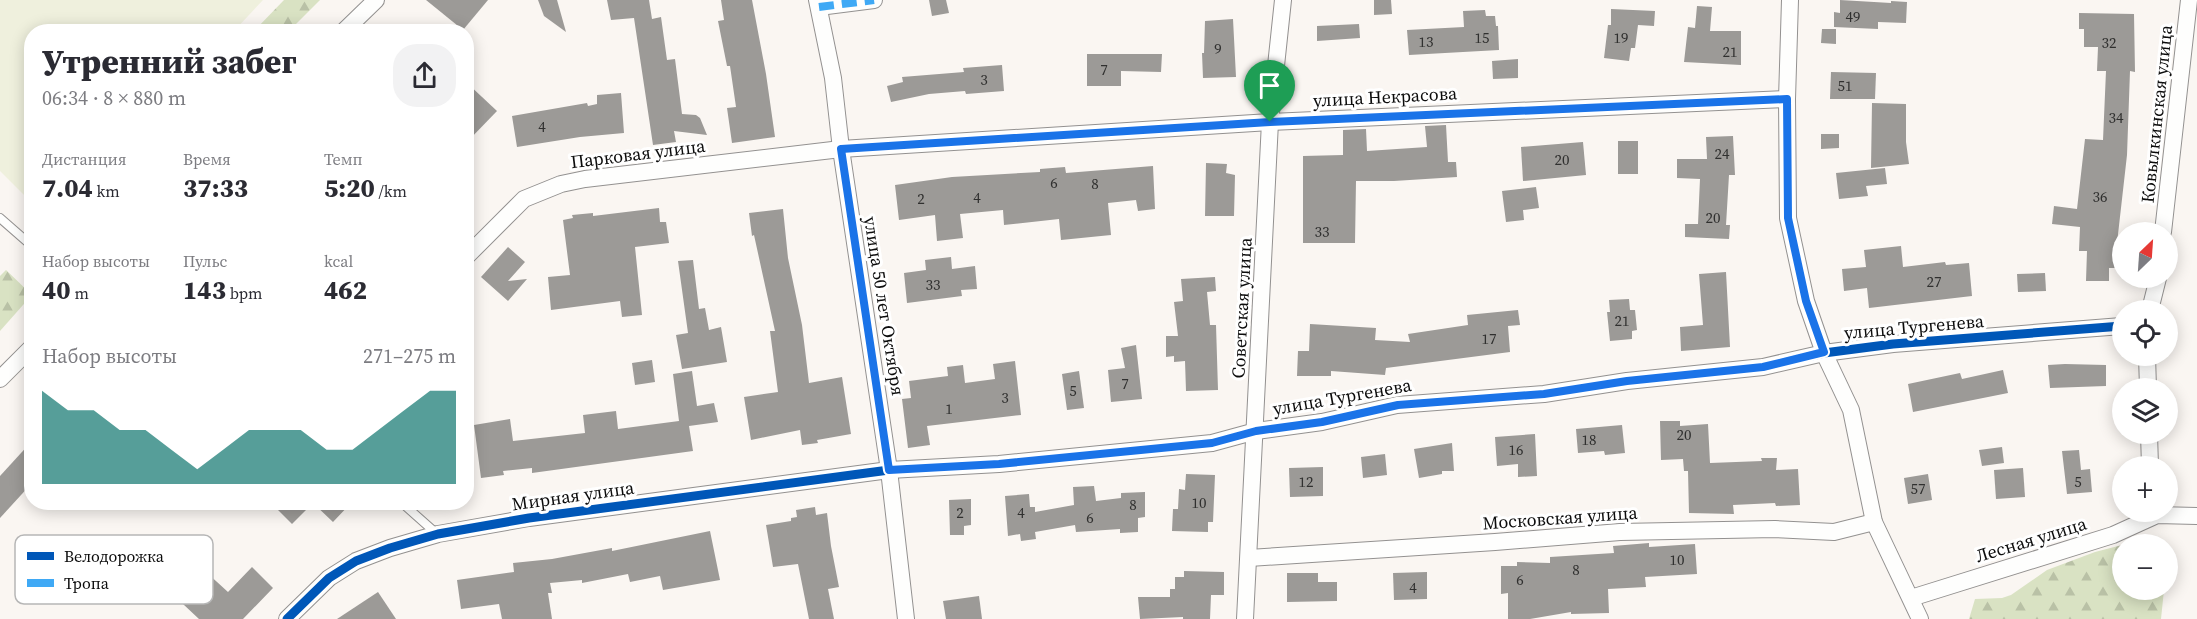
<!DOCTYPE html>
<html lang="ru">
<meta charset="utf-8">
<style>
body{margin:0;font-family:"Source Serif 4",serif;background:#f2f2f3;color:#2b2b33;height:100vh;display:flex;flex-direction:column;font-size:22px;white-space:nowrap}
*{box-sizing:border-box;margin:0}
p{font-size:20px;color:#7c7c81}
.icon{flex:none;width:33px;height:33px;fill:none;stroke:currentColor;stroke-width:2;stroke-linecap:round;stroke-linejoin:round}
.map{position:relative;flex:1;overflow:hidden}
.details{position:absolute;left:24px;top:24px;width:450px;height:486px;display:flex;flex-direction:column;background:#fff;border-radius:24px;box-shadow:0 3px 15px #0003}
.details>*{flex:none}
.needle{width:39px;rotate:25deg}
.controls{position:absolute;left:2112px;top:222px;display:grid;gap:12px}
.controls a{display:grid;place-items:center;width:66px;height:66px;border-radius:50%;background:#fff;box-shadow:0 3px 15px #0003;font-size:30px}
.pin{position:absolute;display:grid;place-items:center;width:51px;height:51px;color:#fff;margin:-62px -26px;border-radius:50% 50% 50% 0;rotate:-45deg;box-shadow:0 0 6px #0007}
.pin .icon{rotate:45deg}
.round{display:grid;place-items:center;flex:none;width:63px;height:63px;border-radius:24px;background:#f2f2f3}
.headline{display:flex;align-items:center;justify-content:space-between;height:102px;padding:0 18px}
h1{font-size:33px;font-weight:800;line-height:45px}
.metrics{display:grid;grid-template-columns:repeat(3,1fr);gap:9px;height:102px;padding:6px 18px}
.metrics div{display:grid;align-content:center}
.metrics b{font-size:26px;font-weight:800}
.metrics small{font-size:16px;font-weight:400}
.metrics p{font-size:16px}
.chart{height:168px;padding:12px 18px}
.chart p{display:flex;justify-content:space-between}
.chart svg{width:100%;height:108px;margin-top:6px;fill:#0f766e;opacity:.7}
.map>svg:first-child{display:block}
</style>
<div class="map">
<svg width="2197" height="619" viewBox="0 0 2197 619">
<defs>
<pattern id="forest-firs" width="22" height="20" patternUnits="userSpaceOnUse" patternTransform="scale(1.5)"><rect width="22" height="20" fill="#d9e2c3"/><path d="M5 1l3.5 6h-7zM16 11l3.5 6h-7z" fill="#b9c1a6"/></pattern>
</defs>
<rect width="100%" height="100%" fill="#faf6f2"/>
<g fill="url(#forest-firs)">
<polygon points="284,0 320,0 289,31 254,31"/>
<polygon points="6,270 31,294 31,296 0,331 0,276"/>
<polygon points="2122,545 2122,590 2164,590 2161,619 1969,619 1975,599 2002,598 2011,595 2047,570 2095,552"/>
</g>
<polygon fill="#eff0dd" points="0,0 263,0 234,31 32,32 31,202 0,171"/>
<g fill="#9c9a97">
<polygon points="426,0 488,0 463,30"/>
<polygon points="538,0 557,0 566,32 544,16"/>
<polygon points="607,0 649,0 652,19 661,17 667,60 675,59 682,114 696,115 700,118 707,135 674,131 676,142 653,145 634,18 611,20"/>
<polygon points="721,0 752,0 766,74 775,137 732,143 727,108 736,107 730,66 727,66 718,21 724,20"/>
<polygon points="929,0 946,0 949,13 932,16"/>
<polygon points="1374,0 1391,0 1392,14 1374,15"/>
<polygon points="1840,0 1891,3 1891,1 1907,2 1906,23 1878,22 1878,29 1834,27 1834,12 1840,13"/>
<polygon points="1697,6 1712,7 1710,31 1741,31 1741,65 1684,62 1688,27 1695,28"/>
<polygon points="1611,9 1655,11 1654,26 1638,25 1635,48 1631,48 1629,61 1604,58 1608,25 1611,25"/>
<polygon points="1485,10 1486,16 1495,16 1496,26 1498,26 1499,50 1409,55 1407,30 1464,27 1463,11"/>
<polygon points="2079,13 2134,14 2135,72 2130,71 2127,155 2116,252 2122,252 2122,268 2109,268 2109,281 2086,281 2087,251 2079,251 2080,227 2052,224 2054,206 2077,209 2085,139 2103,140 2106,71 2097,71 2098,47 2084,47 2084,29 2079,29"/>
<polygon points="1233,19 1236,77 1203,78 1202,53 1204,53 1205,21"/>
<polygon points="1359,24 1360,38 1317,41 1317,26"/>
<polygon points="1822,29 1836,29 1836,44 1821,43"/>
<polygon points="1087,54 1162,54 1161,72 1121,71 1121,86 1087,86"/>
<polygon points="1518,59 1518,78 1493,79 1492,61"/>
<polygon points="1002,65 1004,91 966,94 965,91 929,94 891,102 887,86 903,82 902,77 964,72 963,68"/>
<polygon points="1831,72 1876,73 1875,99 1830,99"/>
<polygon points="466,82 497,111 466,143"/>
<polygon points="621,93 624,133 580,137 517,147 512,116 587,103 588,106 597,104 597,95"/>
<polygon points="1872,103 1906,104 1906,142 1909,164 1871,168"/>
<polygon points="1446,125 1448,162 1456,162 1457,177 1394,181 1356,181 1355,243 1303,243 1303,156 1343,155 1343,130 1366,129 1367,151 1427,147 1425,126"/>
<polygon points="1821,134 1839,134 1839,148 1821,149"/>
<polygon points="1733,136 1735,175 1729,175 1726,225 1730,225 1729,239 1685,237 1685,224 1698,224 1700,179 1677,178 1677,159 1707,159 1706,137"/>
<rect x="1618" y="141" width="20" height="33"/>
<polygon points="1583,142 1586,175 1523,181 1521,147"/>
<polygon points="1206,163 1227,164 1226,173 1235,175 1234,216 1205,216"/>
<polygon points="1153,166 1155,209 1138,211 1136,200 1108,203 1111,235 1061,240 1059,219 1004,225 1003,210 960,214 963,238 937,241 935,215 899,220 895,185 952,177 1040,172 1040,169 1065,167 1066,173"/>
<polygon points="1885,168 1887,184 1866,186 1868,196 1839,199 1836,173"/>
<polygon points="1536,187 1539,208 1523,210 1524,220 1506,222 1502,191"/>
<polygon points="659,208 660,222 666,222 669,243 635,247 642,315 622,317 620,301 551,310 548,277 570,275 563,220 573,218 572,215 593,213 593,216"/>
<polygon points="783,209 788,258 802,325 809,383 842,377 851,434 817,440 818,443 802,445 800,430 751,440 744,397 778,392 770,331 775,331 754,235 752,236 749,213"/>
<polygon points="1901,246 1903,267 1945,262 1946,265 1969,263 1972,296 1869,308 1867,288 1844,291 1842,269 1866,267 1864,250"/>
<polygon points="508,247 525,262 508,281 527,279 508,301 481,277"/>
<polygon points="951,257 952,269 975,266 977,289 961,290 962,296 907,303 904,273 926,270 925,260"/>
<polygon points="693,260 699,309 705,308 709,330 721,327 727,362 682,369 676,335 688,333 678,261"/>
<polygon points="1726,272 1730,347 1681,351 1680,327 1703,325 1699,274"/>
<polygon points="2045,273 2046,291 2018,292 2017,274"/>
<polygon points="1215,277 1216,291 1207,292 1210,325 1216,325 1218,390 1186,391 1185,361 1174,362 1174,356 1166,357 1166,336 1178,336 1174,302 1183,301 1181,279"/>
<polygon points="1629,299 1630,310 1635,310 1637,330 1632,331 1632,339 1610,341 1607,312 1610,312 1609,300"/>
<polygon points="1518,310 1520,325 1508,326 1510,352 1386,368 1385,375 1331,371 1331,376 1297,376 1298,351 1309,351 1310,324 1376,328 1375,340 1410,342 1408,334 1468,325 1467,315"/>
<polygon points="1136,345 1142,399 1111,402 1108,370 1125,368 1121,348"/>
<polygon points="652,360 655,382 635,385 632,363"/>
<polygon points="1015,361 1021,415 927,426 930,445 908,448 902,399 911,398 909,381 948,376 947,367 963,365 965,383 995,379 993,364"/>
<polygon points="2065,364 2106,365 2106,386 2050,388 2048,365"/>
<polygon points="2003,370 2008,393 1913,412 1908,384 1960,373 1962,379"/>
<polygon points="692,371 697,406 714,403 718,422 689,426 693,451 532,473 532,468 503,471 504,475 481,478 474,425 510,419 513,441 585,433 583,415 616,411 618,429 679,421 673,374"/>
<polygon points="1079,371 1084,408 1067,410 1062,374"/>
<polygon points="1660,421 1680,421 1680,426 1708,424 1710,463 1762,461 1761,458 1777,458 1776,470 1798,469 1800,505 1776,506 1775,503 1733,505 1734,514 1689,513 1688,471 1684,471 1683,459 1661,460"/>
<polygon points="1622,425 1625,453 1605,455 1604,451 1578,453 1576,429"/>
<polygon points="1535,434 1537,476 1518,477 1518,464 1497,466 1495,437"/>
<polygon points="32,441 32,483 0,518 0,476"/>
<polygon points="1452,443 1454,471 1442,471 1442,474 1419,478 1414,449"/>
<polygon points="2002,447 2004,463 1982,466 1979,450"/>
<polygon points="2079,450 2081,470 2090,469 2092,492 2067,494 2062,451"/>
<polygon points="1385,454 1387,475 1363,478 1361,457"/>
<polygon points="1323,467 1323,496 1290,497 1289,468"/>
<polygon points="2023,468 2025,497 1996,499 1994,470"/>
<polygon points="1186,474 1215,475 1213,522 1208,522 1208,532 1172,531 1173,509 1178,509 1179,489 1185,490"/>
<polygon points="1928,474 1932,500 1908,504 1904,478"/>
<polygon points="1094,486 1096,501 1121,498 1121,493 1145,492 1145,517 1138,518 1138,532 1120,533 1120,529 1076,532 1075,525 1035,532 1036,539 1021,541 1020,534 1008,536 1005,496 1029,494 1030,507 1035,507 1035,512 1074,505 1073,487"/>
<polygon points="971,499 971,525 964,526 964,535 950,535 949,500"/>
<polygon points="270,502 352,502 333,522 313,503 292,524"/>
<polygon points="815,507 816,515 827,513 831,546 839,587 828,589 834,619 809,619 798,564 773,567 766,525 791,521 791,518 797,517 796,510"/>
<polygon points="710,531 720,580 663,590 660,576 630,582 628,574 582,583 582,580 550,583 552,593 548,593 552,619 502,619 499,604 461,609 457,580 514,572 513,563 552,559 612,548 612,551"/>
<polygon points="1649,543 1649,547 1695,544 1697,574 1645,577 1646,587 1608,589 1609,613 1571,614 1571,612 1530,619 1508,619 1508,593 1501,594 1501,566 1517,566 1517,562 1550,563 1550,557 1614,553 1613,546"/>
<polygon points="194,561 228,592 252,567 273,588 243,619 199,619 168,590"/>
<polygon points="1184,571 1224,572 1224,595 1211,595 1210,619 1183,619 1183,617 1140,619 1138,597 1170,597 1170,589 1175,589 1175,577 1184,577"/>
<polygon points="1427,572 1427,599 1394,600 1393,573"/>
<polygon points="1287,573 1318,573 1318,582 1337,582 1337,601 1287,602"/>
<polygon points="378,592 396,619 337,619"/>
<polygon points="979,596 982,619 946,619 943,601"/>
</g>
<g fill="none" stroke-linecap="round" stroke-linejoin="round">
<g stroke="#939190" stroke-width="10">
<g id="lane">
<polyline points="0,218 32,246"/>
<polyline points="401,502 437,534"/>
</g>
</g>
<g stroke="#939190" stroke-width="18">
<g id="street">
<polyline points="817,0 833,78 841,149 889,470 906,619"/>
<polyline points="1790,0 1787,99 1788,218 1806,301 1824,353 1851,410 1874,522 1920,619"/>
<polyline points="819,7 874,0"/>
<polyline points="343,32 376,0"/>
<polyline points="2163,232 2189,0"/>
<polyline points="466,257 524,199 561,184 585,179 841,149 1270,122 1787,99"/>
<polyline points="2150,310 2158,278"/>
<polyline points="2147,356 2148,388"/>
<polyline points="0,379 32,347"/>
<polyline points="2149,434 2150,466"/>
<polyline points="1249,558 1495,542 1620,532 1775,529 1834,532 1874,522"/>
<polyline points="1911,598 2113,535 2157,515 2197,516"/>
<polyline points="287,619 329,578 356,561 390,548 438,534 529,518 889,470 999,464 1212,443 1256,431 1322,422 1397,405 1544,394 1627,381 1763,367 1824,353 1893,344 2122,326"/>
<polyline points="1245,619 1270,122 1283,0"/>
</g>
</g>
<use href="#lane" stroke="#fefefd" stroke-width="8"/>
<use href="#street" stroke="#fefefd" stroke-width="16"/>
<polyline stroke="#3fa9f5" stroke-width="8" stroke-dasharray="15 8" stroke-linecap="butt" points="819,7 874,0"/>
<g stroke="#fff" stroke-width="13">
<polyline id="cycleway" points="287,619 329,578 356,561 390,548 438,534 529,518 889,470 999,464 1212,443 1256,431 1322,422 1397,405 1544,394 1627,381 1763,367 1824,353 1893,344 2122,326"/>
</g>
<use href="#cycleway" stroke="#0057b8" stroke-width="9"/>
</g>
<g fill="none" stroke-linecap="round" stroke-linejoin="round">
<g stroke="#fff" stroke-width="12">
<polygon id="route" points="1787,99 1788,218 1806,301 1824,352 1763,367 1627,381 1544,394 1398,405 1322,422 1256,431 1212,443 999,464 889,470 841,149 1270,122"/>
</g>
<use href="#route" stroke="#1a73e8" stroke-width="8"/>
</g>
<g text-anchor="middle" stroke-width="6" stroke-linejoin="round" paint-order="stroke">
<g font-size="15" fill="#30302f">
<text x="1853" y="22">49</text>
<text x="1482" y="43">15</text>
<text x="1621" y="43">19</text>
<text x="1426" y="47">13</text>
<text x="2109" y="48">32</text>
<text x="1218" y="54">9</text>
<text x="1730" y="57">21</text>
<text x="1104" y="75">7</text>
<text x="984" y="85">3</text>
<text x="1845" y="91">51</text>
<text x="2116" y="123">34</text>
<text x="542" y="132">4</text>
<text x="1722" y="159">24</text>
<text x="1562" y="165">20</text>
<text x="1054" y="188">6</text>
<text x="1095" y="189">8</text>
<text x="2100" y="202">36</text>
<text x="977" y="203">4</text>
<text x="921" y="204">2</text>
<text x="1713" y="223">20</text>
<text x="1322" y="237">33</text>
<text x="1934" y="287">27</text>
<text x="933" y="290">33</text>
<text x="1622" y="326">21</text>
<text x="1489" y="344">17</text>
<text x="1125" y="389">7</text>
<text x="1073" y="396">5</text>
<text x="1005" y="403">3</text>
<text x="949" y="414">1</text>
<text x="1684" y="440">20</text>
<text x="1589" y="445">18</text>
<text x="1516" y="455">16</text>
<text x="1306" y="487">12</text>
<text x="2078" y="487">5</text>
<text x="1918" y="494">57</text>
<text x="1199" y="508">10</text>
<text x="1133" y="510">8</text>
<text x="960" y="518">2</text>
<text x="1021" y="518">4</text>
<text x="1090" y="523">6</text>
<text x="1677" y="565">10</text>
<text x="1576" y="575">8</text>
<text x="1520" y="585">6</text>
<text x="1413" y="593">4</text>
</g>
<g font-size="18" fill="#0c0c0c" stroke="#fff">
<text transform="translate(1385 97) rotate(-3)" y="6">улица Некрасова</text>
<text transform="translate(2157 114) rotate(-84)" y="6">Ковылкинская улица</text>
<text transform="translate(638 154) rotate(-7)" y="6">Парковая улица</text>
<text transform="translate(884 306) rotate(81)" y="6">улица 50 лет Октября</text>
<text transform="translate(1242 308) rotate(-87)" y="6">Советская улица</text>
<text transform="translate(1914 327) rotate(-5)" y="6">улица Тургенева</text>
<text transform="translate(1342 397) rotate(-10)" y="6">улица Тургенева</text>
<text transform="translate(573 496) rotate(-8)" y="6">Мирная улица</text>
<text transform="translate(1560 518) rotate(-4)" y="6">Московская улица</text>
<text transform="translate(2031 540) rotate(-17)" y="6">Лесная улица</text>
</g>
</g>
<rect x="15" y="535" width="198" height="69" rx="9" fill="#fff" stroke="#b6b6b6" stroke-width="1.5"/>
<rect x="27" y="552" width="27" height="8" fill="#0057b8"/>
<rect x="27" y="579" width="27" height="8" fill="#3fa9f5"/>
<g font-size="16" fill="#0c0c0c">
<text x="64" y="562">Велодорожка</text>
<text x="64" y="589">Тропа</text>
</g>
</svg>
<div class="controls">
<a><svg class="needle" viewBox="-14 -14 28 28"><path d="M0-13l5 13h-10z" fill="#e53935"/><path d="M0 13l5-13h-10z" fill="#7c7c81"/></svg></a>
<a><svg class="icon" aria-label="locate" viewBox="0 0 24 24"><circle cx="12" cy="12" r="6"/><path d="M12 2v4M12 18v4M2 12h4M18 12h4"/></svg></a>
<a><svg class="icon" aria-label="layers" viewBox="0 0 24 24"><path d="M12 4l9 5-9 5-9-5zM3 14l9 5 9-5"/></svg></a>
<a>+</a>
<a>−</a>
</div>
<div class="pin" style="left:1270px;top:122px;background:#1e9e55"><svg class="icon" aria-label="arrive" viewBox="0 0 24 24"><path d="M6 21V4h12l-3 4 3 4H6"/></svg></div>
<section class="details">
<div class="headline"><div><h1>Утренний забег</h1><p>06:34 · 8 × 880 m</p></div><a class="round"><svg class="icon" aria-label="share" viewBox="0 0 24 24"><path d="M12 15V3M7 8l5-5 5 5M5 13v7h14v-7"/></svg></a></div>
<div class="metrics">
<div><p>Дистанция</p><b>7.04<small> km</small></b></div>
<div><p>Время</p><b>37:33</b></div>
<div><p>Темп</p><b>5:20<small> /km</small></b></div>
</div>
<div class="metrics">
<div><p>Набор высоты</p><b>40<small> m</small></b></div>
<div><p>Пульс</p><b>143<small> bpm</small></b></div>
<div><p>kcal</p><b>462</b></div>
</div>
<div class="chart"><p><span>Набор высоты</span>271–275 m</p>
<svg viewBox="0 0 160 44" preserveAspectRatio="none"><path d="M0 44V6L10 14L20 14L30 22L40 22L50 30L60 38L70 30L80 22L90 22L100 22L110 30L120 30L130 22L140 14L150 6L160 6V44z"/></svg>
</div>
</section>
</div>
